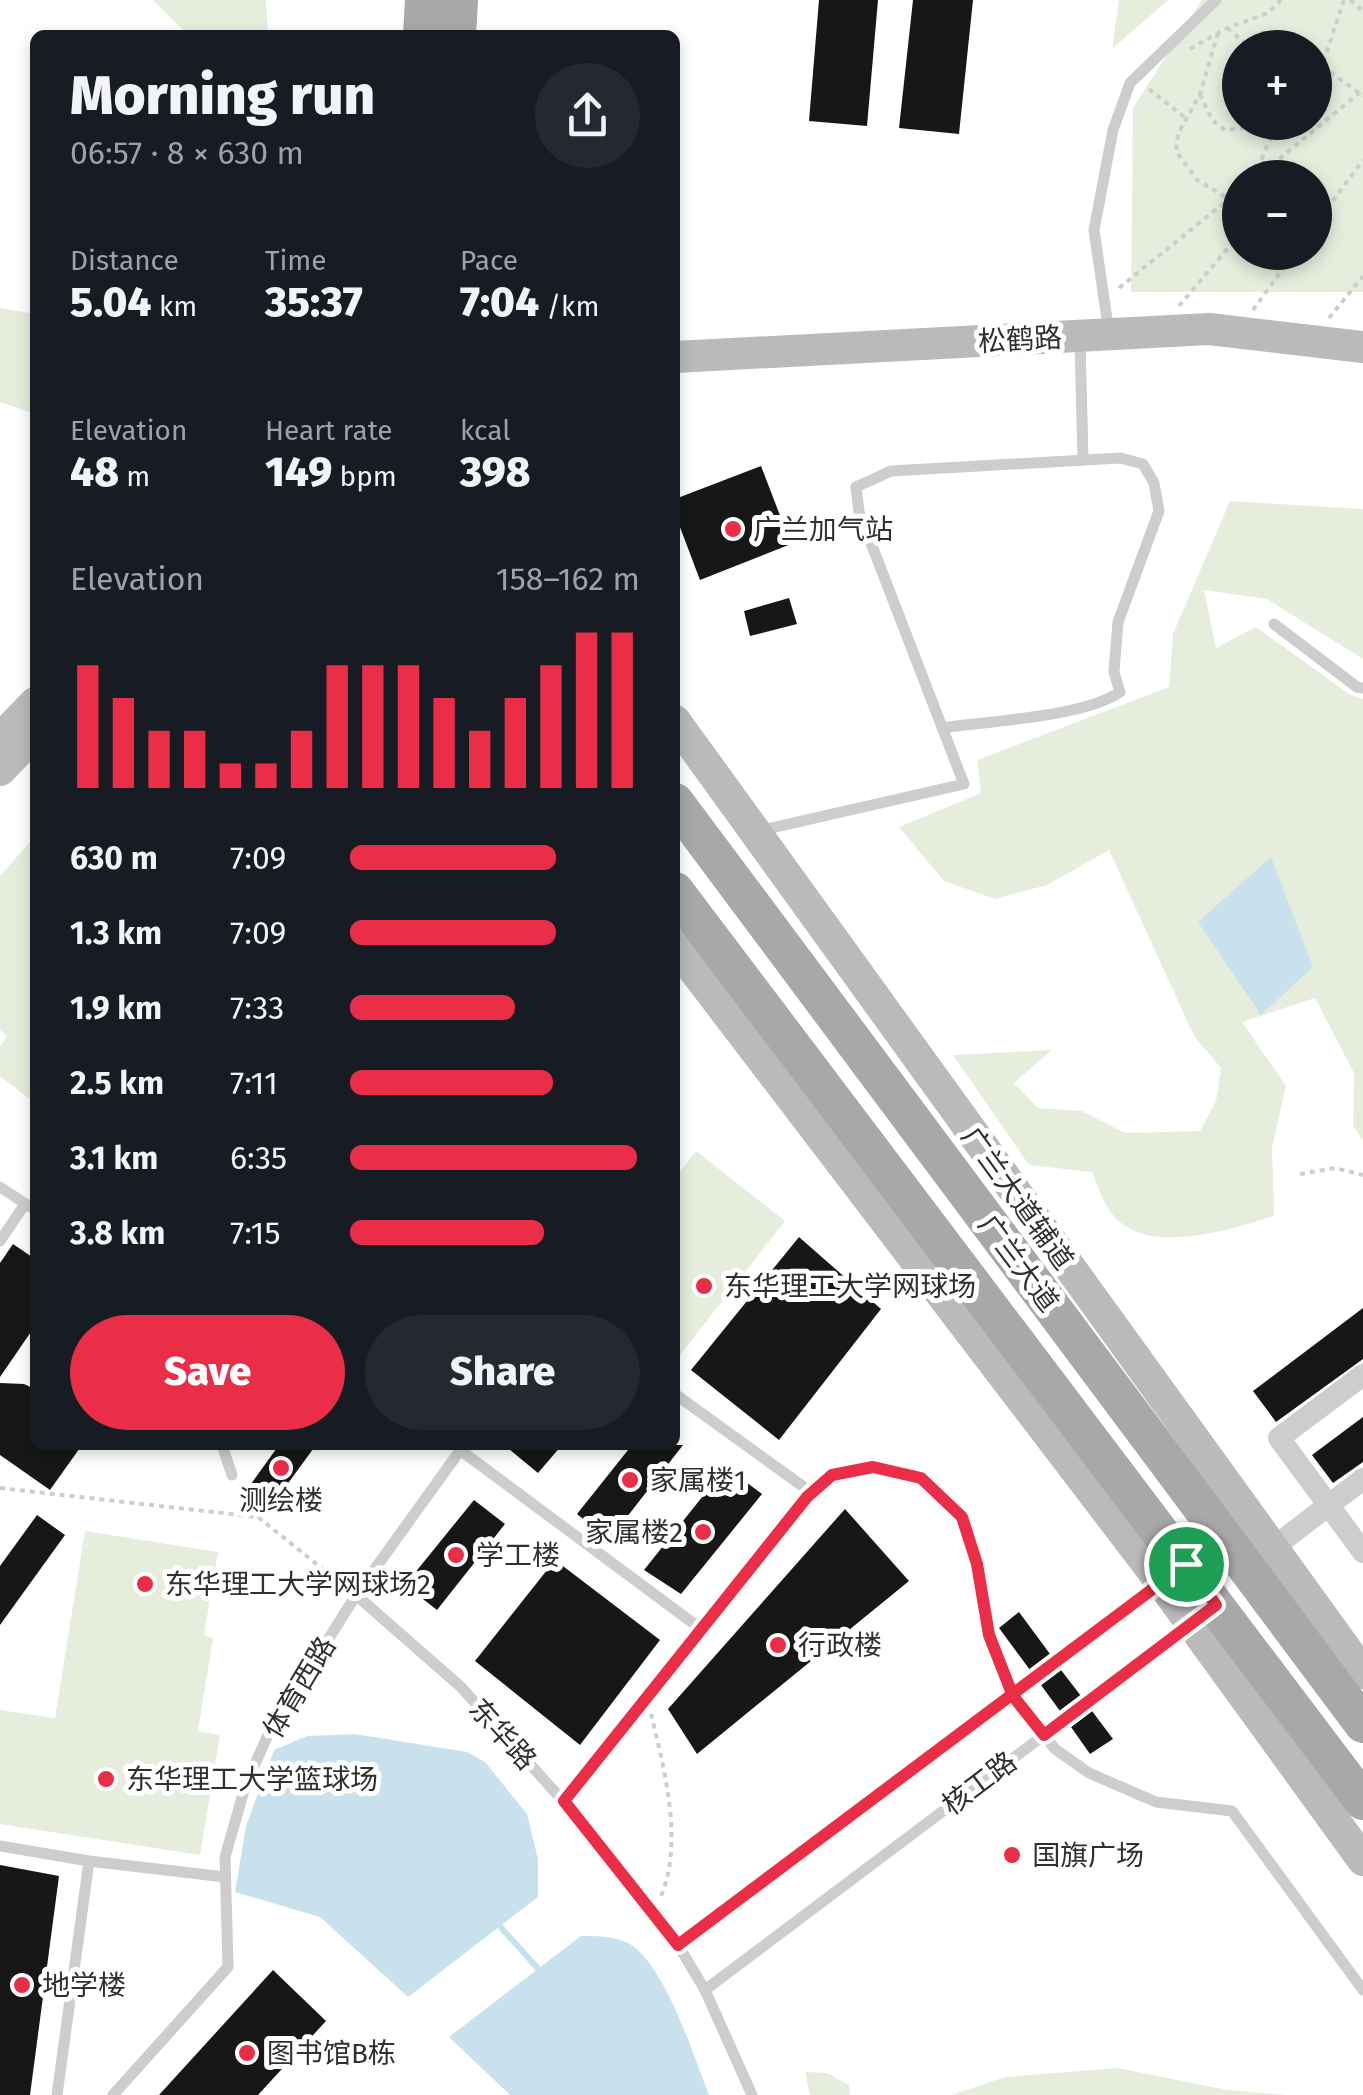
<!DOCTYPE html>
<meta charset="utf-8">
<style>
body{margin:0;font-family:"Fira Sans","Noto Sans SC",sans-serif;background:#242831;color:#f1f3f6;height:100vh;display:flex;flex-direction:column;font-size:38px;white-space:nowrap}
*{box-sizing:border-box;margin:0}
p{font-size:32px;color:#9ea1a6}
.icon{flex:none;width:55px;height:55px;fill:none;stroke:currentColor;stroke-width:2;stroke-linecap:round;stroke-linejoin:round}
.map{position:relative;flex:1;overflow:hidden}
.panel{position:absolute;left:30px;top:30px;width:650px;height:1420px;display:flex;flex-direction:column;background:#171b24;border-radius:15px;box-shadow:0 5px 15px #0003}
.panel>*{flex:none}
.controls{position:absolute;left:1222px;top:30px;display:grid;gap:20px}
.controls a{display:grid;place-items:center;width:110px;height:110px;border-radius:50%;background:#171b24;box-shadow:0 5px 15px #0003;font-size:50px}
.pin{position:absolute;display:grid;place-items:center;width:85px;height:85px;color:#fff;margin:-42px;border:5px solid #fff;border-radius:50%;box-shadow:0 2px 10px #0007}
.round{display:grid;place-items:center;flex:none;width:105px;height:105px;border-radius:52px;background:#242831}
.overview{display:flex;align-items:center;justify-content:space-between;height:170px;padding:0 40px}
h1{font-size:55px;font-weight:800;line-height:75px}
.figures{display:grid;grid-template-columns:repeat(3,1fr);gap:15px;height:170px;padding:10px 40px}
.figures div{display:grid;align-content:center}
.figures b{font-size:42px;font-weight:800}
.figures small{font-size:28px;font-weight:400}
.figures p{font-size:28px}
.chart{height:280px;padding:20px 40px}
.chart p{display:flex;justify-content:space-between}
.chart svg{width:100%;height:180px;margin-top:10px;stroke:#ea2e47;stroke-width:6}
.action{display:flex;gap:20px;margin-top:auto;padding:20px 40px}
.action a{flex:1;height:115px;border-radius:60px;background:#ea2e47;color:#fff;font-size:40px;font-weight:800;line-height:115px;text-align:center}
.action a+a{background:#242831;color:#f1f3f6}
ul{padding:0 40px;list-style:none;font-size:32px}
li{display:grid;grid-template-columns:160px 120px 1fr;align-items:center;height:75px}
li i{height:25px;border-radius:12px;background:#ea2e47}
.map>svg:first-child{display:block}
</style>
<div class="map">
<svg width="1363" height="2095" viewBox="0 0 1363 2095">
<rect width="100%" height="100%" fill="#fff"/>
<g fill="#e7eddd" fill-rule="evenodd">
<polygon points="153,0 266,0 268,35 188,35"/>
<polygon points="1119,0 1168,0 1112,49"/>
<path d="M1202 0H1363V292H1131L1133 108ZM1240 48H1315V122H1240ZM1240 178H1315V252H1240Z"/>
<polygon points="0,308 35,314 35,414 0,402"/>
<path d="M1230 501 1363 509V659L1267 599 1204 590 1216 648 1256 627 1349 694 1363 699V1141L1353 1126 1354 1073 1315 998 1242 1022 1286 1086 1272 1148 1274 1216C1229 1230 1139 1260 1108 1208 1101 1197 1097 1184 1092 1172L1029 1165 953 1055 1052 1050 1014 1083 1038 1108 1082 1111 1125 1133 1200 1131 1216 1101 1221 1068 1194 1036 1109 850 1047 885 995 899 944 881 899 827 981 793 977 760 1169 687 1173 634Z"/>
<polygon points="35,836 35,1103 0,1076 0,1046 7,1036 0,1030 0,876"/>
<polygon points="696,1151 785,1221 680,1355 675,1351 675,1178"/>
<polygon points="85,1531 218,1552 204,1635 213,1638 198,1731 220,1735 200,1855 0,1824 0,1710 55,1718"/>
<polygon points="1118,2068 1227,2090 1287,2095 952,2095 1005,2077"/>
<polygon points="805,2072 827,2073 849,2085 850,2095 810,2095"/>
</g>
<g fill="#c9e1ed">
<polygon points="1271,857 1313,967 1261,1015 1198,922"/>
<polygon points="355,1734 467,1752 485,1762 527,1814 538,1859 538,1897 408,1997 320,1917 235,1892 246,1826 274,1750 307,1736"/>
<path d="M581 1936C601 1936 625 1936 640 1952 672 1986 692 2052 709 2095H510L449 2037Z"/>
</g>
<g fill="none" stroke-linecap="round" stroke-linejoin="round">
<polyline stroke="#c9e1ed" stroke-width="6" points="497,1923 542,1973"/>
</g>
<g fill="#171717">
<polygon points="819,0 878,0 867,126 809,121"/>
<polygon points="913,0 973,0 959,134 899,128"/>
<polygon points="761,466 791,544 700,580 675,514 675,499"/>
<polygon points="789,598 797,624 750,636 744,611"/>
<polygon points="799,1237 881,1309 779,1440 691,1370"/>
<polygon points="13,1244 35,1259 35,1326 0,1377 0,1263"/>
<polygon points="1363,1308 1363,1359 1276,1422 1253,1391"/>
<polygon points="0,1383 24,1384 35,1389 35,1445 82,1445 50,1490 0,1455"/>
<polygon points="1363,1417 1363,1462 1333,1483 1312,1455"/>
<polygon points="279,1445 316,1445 270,1508 246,1491"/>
<polygon points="504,1445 562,1445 538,1473"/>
<polygon points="632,1445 683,1445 609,1540 577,1514"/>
<polygon points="726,1467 762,1494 681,1594 644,1570"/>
<polygon points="474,1500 505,1524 437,1610 405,1585"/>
<polygon points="845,1509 909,1581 697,1754 668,1709"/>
<polygon points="37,1515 65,1535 0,1625 0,1566"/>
<polygon points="555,1560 660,1640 580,1745 475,1661"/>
<polygon points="1019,1612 1050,1654 1030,1670 999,1628"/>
<polygon points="1061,1670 1081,1696 1060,1711 1041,1685"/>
<polygon points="1092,1711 1113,1739 1090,1754 1071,1727"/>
<polygon points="0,1865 59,1876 30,2095 0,2095"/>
<polygon points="273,1970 326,2021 258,2095 159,2095"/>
</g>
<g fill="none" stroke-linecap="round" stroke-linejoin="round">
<g stroke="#cdcdcd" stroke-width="4" stroke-dasharray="5 5" stroke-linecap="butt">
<polyline points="1344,0 1322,66 1363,96"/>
<polyline points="1350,0 1363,11"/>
<polyline points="1227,28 1251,48"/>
<polyline points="1218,33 1200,94 1178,134 1176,151 1197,180 1229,199"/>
<polyline points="1190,49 1227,28 1268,13 1281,0"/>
<polyline points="1315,75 1322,66"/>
<polyline points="1149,89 1188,120"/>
<polyline points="1200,94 1212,120 1225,130 1244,128 1251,122"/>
<polyline points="1315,101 1330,114"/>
<polyline points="1254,178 1277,122"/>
<polyline points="1256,178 1363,90"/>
<polyline points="1315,225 1363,160"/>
<polyline points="1119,288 1240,190"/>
<polyline points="1179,306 1240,234"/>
<polyline points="1253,310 1295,252"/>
<polyline points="1329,318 1363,276"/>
<polyline points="1300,1174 1335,1168 1363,1175"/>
<polyline points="0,1488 258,1517 344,1586"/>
<polyline points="238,1488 258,1517"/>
<path d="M651 1714C664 1768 684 1842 661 1896"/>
</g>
<g stroke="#cdcdcd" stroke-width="11">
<polyline points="1109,333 1094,230 1113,130 1130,83 1216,0"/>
<polyline points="1080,340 1083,460"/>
<polyline points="1274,624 1357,687 1363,688"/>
<path d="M758 831 964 784 859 512 856 487 891 471 1120 458 1143 464 1154 483 1159 511 1118 622 1114 672 1120 692C1084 717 989 721 942 728"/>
<polyline points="0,1187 35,1210"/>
<polyline points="0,1241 25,1204"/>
<polyline points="675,1394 812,1493"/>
<polyline points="222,1445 232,1475"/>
<polyline points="460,1450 701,1629"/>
<polyline points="356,1595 461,1687 563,1801 678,1945 705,1990 752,2095"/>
<polyline points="563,1801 807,1497 832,1475 873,1467 921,1479 963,1517 977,1564 989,1635 1013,1696 1055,1749 1089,1773 1156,1802 1232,1811 1363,1990"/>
<polyline points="0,1846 89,1861 225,1877"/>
<polyline points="678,1945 1160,1584"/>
<polyline points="705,1990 1189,1626"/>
<polyline points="57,2095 89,1861"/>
<polyline points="113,2095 228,1967 225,1857 245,1787 267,1737 356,1595 464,1445"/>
</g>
<g stroke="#cdcdcd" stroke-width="22">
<polyline points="1363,1375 1279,1438 1363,1552"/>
<polyline points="1262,1556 1363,1479"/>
</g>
<g stroke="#bababa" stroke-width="32">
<polyline points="675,357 1209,329 1363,347"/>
<polyline points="675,721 1363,1673"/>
<polyline points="0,739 35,703"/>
<polyline points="0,770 35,734"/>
<polyline points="675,945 1162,1583 1363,1860"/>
</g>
<g stroke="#a8a8a8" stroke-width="38">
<polyline points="422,35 424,0"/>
<polyline points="457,35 459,0"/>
<polyline points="675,802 1363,1724"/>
<polyline points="675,891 1363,1801"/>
</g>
</g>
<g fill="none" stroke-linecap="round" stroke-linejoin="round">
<g stroke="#fff" stroke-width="20">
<polyline id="route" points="1186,1564 678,1945 564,1801 807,1497 832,1475 873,1467 921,1478 962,1517 977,1564 989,1635 1013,1696 1044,1735 1216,1605 1186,1564"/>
</g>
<use href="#route" stroke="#ea2e47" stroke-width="12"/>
</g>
<g fill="#ea2e47" stroke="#fff" stroke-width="4">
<circle cx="733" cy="529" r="10"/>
<circle cx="704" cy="1286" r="10"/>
<circle cx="281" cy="1468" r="10"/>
<circle cx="630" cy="1480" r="10"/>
<circle cx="703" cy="1532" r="10"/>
<circle cx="456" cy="1555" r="10"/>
<circle cx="145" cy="1584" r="10"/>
<circle cx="778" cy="1645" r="10"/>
<circle cx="106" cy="1779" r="10"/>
<circle cx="1012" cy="1855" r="10"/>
<circle cx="22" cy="1985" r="10"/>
<circle cx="247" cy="2053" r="10"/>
</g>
<g text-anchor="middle" stroke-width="10" stroke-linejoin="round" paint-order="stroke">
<g font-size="28" fill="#303030" stroke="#fff">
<text transform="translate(1020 339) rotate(-3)" y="10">松鹤路</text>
<text transform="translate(1018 1198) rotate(54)" y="10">广兰大道辅道</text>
<text transform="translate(1019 1263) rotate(53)" y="10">广兰大道</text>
<text transform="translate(299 1687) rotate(-59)" y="10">体育西路</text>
<text transform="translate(503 1734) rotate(48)" y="10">东华路</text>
<text transform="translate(979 1783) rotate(-37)" y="10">核工路</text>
</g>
<g font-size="28" fill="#303030" stroke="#fff" text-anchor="start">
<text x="753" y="539">广兰加气站</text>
<text x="724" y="1296">东华理工大学网球场</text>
<text x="650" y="1490">家属楼1</text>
<text x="281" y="1510" text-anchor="middle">测绘楼</text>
<text x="683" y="1542" text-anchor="end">家属楼2</text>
<text x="476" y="1565">学工楼</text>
<text x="165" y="1594">东华理工大学网球场2</text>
<text x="798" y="1655">行政楼</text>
<text x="126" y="1789">东华理工大学篮球场</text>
<text x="1032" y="1865">国旗广场</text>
<text x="42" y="1995">地学楼</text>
<text x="267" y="2063">图书馆B栋</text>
</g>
</g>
</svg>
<div class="controls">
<a>+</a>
<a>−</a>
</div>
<div class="pin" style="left:1186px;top:1564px;background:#1e9e55"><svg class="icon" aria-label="arrive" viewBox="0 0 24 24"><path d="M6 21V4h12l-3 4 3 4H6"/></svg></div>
<section class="panel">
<div class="overview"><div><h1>Morning run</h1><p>06:57 · 8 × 630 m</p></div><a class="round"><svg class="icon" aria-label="share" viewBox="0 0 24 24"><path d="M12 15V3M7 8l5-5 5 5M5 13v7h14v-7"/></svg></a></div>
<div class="figures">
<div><p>Distance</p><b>5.04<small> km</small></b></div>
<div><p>Time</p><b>35:37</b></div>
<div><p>Pace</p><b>7:04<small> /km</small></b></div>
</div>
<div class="figures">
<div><p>Elevation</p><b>48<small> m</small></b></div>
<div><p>Heart rate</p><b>149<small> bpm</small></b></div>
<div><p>kcal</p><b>398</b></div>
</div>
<div class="chart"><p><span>Elevation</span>158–162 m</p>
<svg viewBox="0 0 160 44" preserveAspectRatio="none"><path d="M5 44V14M15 44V22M25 44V30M35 44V30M45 44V38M55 44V38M65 44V30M75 44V14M85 44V14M95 44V14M105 44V22M115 44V30M125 44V22M135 44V14M145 44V6M155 44V6"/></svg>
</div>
<ul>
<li><b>630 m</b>7:09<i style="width:71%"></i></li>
<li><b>1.3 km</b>7:09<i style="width:71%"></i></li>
<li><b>1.9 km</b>7:33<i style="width:57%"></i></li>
<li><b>2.5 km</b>7:11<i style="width:70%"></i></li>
<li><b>3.1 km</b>6:35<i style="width:99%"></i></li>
<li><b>3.8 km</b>7:15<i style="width:67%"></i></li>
</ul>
<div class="action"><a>Save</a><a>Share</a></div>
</section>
</div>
